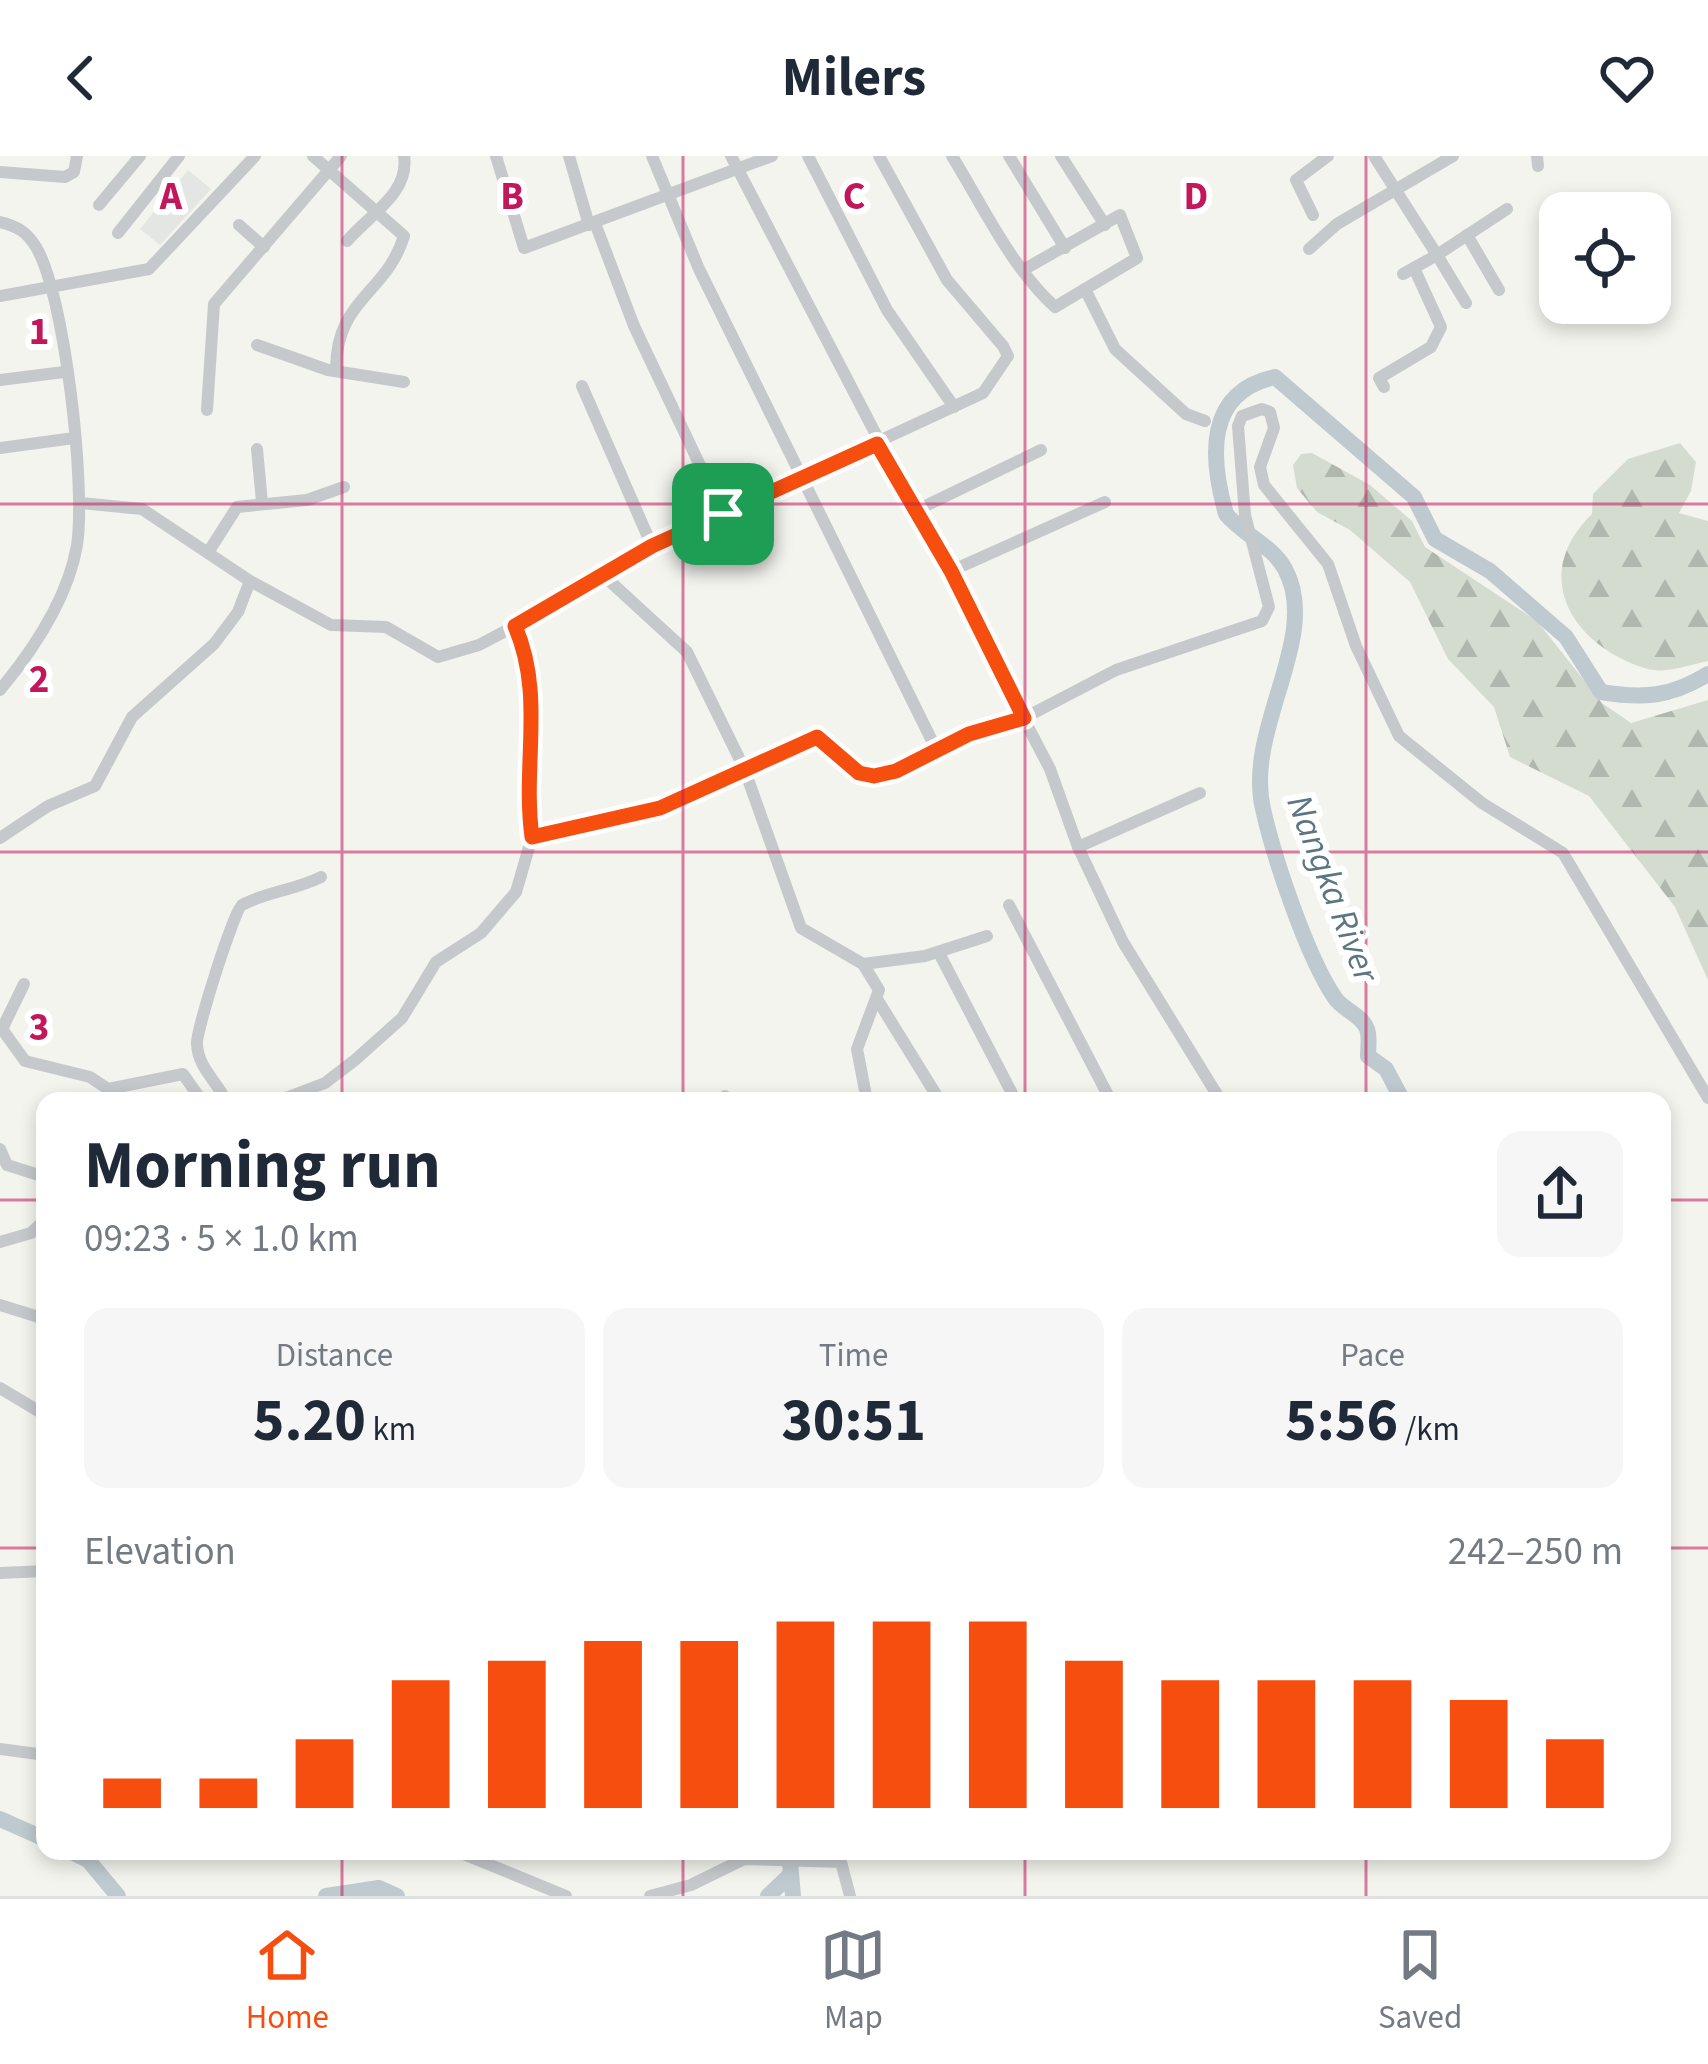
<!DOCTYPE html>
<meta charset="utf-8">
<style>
body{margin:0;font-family:"Source Sans 3",sans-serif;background:#f6f6f7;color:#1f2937;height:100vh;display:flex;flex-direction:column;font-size:45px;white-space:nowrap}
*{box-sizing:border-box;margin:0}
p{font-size:39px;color:#747a83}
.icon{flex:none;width:66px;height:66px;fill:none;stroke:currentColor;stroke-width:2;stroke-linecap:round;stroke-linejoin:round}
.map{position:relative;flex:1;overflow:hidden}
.side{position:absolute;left:36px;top:936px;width:1635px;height:768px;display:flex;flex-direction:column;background:#fff;border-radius:24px;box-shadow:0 6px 18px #0003}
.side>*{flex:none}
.tools{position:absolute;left:1539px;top:36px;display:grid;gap:24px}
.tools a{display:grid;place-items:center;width:132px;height:132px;border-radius:24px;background:#fff;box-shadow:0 6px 18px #0003;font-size:60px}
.pin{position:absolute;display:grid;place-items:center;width:102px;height:102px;color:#fff;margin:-51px;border-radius:24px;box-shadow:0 6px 18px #0006}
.round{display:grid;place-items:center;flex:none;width:126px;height:126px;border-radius:24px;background:#f6f6f7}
.summary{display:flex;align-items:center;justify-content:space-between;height:204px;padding:0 48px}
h1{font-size:66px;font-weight:700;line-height:90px}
.stats{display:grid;grid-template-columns:repeat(3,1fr);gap:18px;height:204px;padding:12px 48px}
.stats div{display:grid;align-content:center;border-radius:24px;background:#f6f6f7;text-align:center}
.stats b{font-size:60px;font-weight:700}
.stats small{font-size:33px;font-weight:400}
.stats p{font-size:33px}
.chart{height:336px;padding:24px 48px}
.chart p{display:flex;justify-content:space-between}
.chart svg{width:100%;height:216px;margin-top:12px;stroke:#f54e0f;stroke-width:6}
header{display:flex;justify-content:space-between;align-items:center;height:156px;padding:0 48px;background:#fff;font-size:54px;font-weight:700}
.tab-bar{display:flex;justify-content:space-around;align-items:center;height:168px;border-top:3px solid #e0e1e3;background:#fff;font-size:33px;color:#747a83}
.tab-bar a{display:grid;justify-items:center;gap:6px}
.tab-bar .on{color:#f54e0f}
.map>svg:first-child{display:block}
</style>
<header><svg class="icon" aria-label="back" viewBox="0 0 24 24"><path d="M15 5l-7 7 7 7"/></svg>Milers<svg class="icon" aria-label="heart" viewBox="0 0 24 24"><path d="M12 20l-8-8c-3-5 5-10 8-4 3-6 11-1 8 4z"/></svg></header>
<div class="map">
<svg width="1708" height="1740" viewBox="0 0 1708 1740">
<defs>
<pattern id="forest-firs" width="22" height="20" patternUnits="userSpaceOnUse" patternTransform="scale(3)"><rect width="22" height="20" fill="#d4dcd0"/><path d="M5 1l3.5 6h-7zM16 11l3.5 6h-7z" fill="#afb7ae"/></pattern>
</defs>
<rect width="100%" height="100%" fill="#f4f4ef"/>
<polygon fill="#e4e6e3" points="188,14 211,33 160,89 140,73"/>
<g fill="url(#forest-firs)">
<path d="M1680 287 1696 306 1691 335 1679 357 1708 365V505C1689 509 1663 519 1644 512 1570 488 1530 418 1592 358L1593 338 1628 303Z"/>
<polygon points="1312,297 1370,329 1412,365 1425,391 1537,465 1602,547 1631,567 1708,544 1708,824 1675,751 1589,640 1510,601 1494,551 1448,503 1410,426 1350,374 1317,356 1297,332 1293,309 1301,298"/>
</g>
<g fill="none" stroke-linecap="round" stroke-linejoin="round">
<g stroke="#becacf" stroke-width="16">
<path d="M1403 945 1386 913 1368 900C1368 892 1370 881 1367 873 1362 859 1343 854 1335 842 1307 801 1274 702 1263 653 1244 572 1322 481 1285 413 1272 389 1243 379 1226 358 1210 302 1205 236 1275 221L1414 341 1435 383 1490 415 1566 481 1601 536C1643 543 1671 541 1708 518"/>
<polyline points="0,1663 45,1683"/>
<polyline points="70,1695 88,1704 118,1740"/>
<polyline points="789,1695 793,1740"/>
<polyline points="326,1740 379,1732 397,1740"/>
<polyline points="768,1740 790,1719"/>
</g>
<g stroke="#c6c9cc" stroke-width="12">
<path d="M313 0 404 80C386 139 336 142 336 214"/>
<polyline points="496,0 524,92 772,0"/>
<polyline points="569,0 589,69"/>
<polyline points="652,0 699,113 937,595"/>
<polyline points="731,0 1050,613 1078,691 1123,786 1221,945"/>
<polyline points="808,0 887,154 954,251"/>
<path d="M952 0C983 50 1011 111 1055 151L1137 102 1120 59 1023 114"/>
<polyline points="1009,0 1065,92"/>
<polyline points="1061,0 1105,69"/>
<polyline points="1374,0 1437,99 1507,53"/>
<polyline points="1537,0 1538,10"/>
<polyline points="0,16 65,21 74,16 77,0"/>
<polyline points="99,49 140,0"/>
<polyline points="1313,59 1296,24 1328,0"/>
<path d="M0 66C17 70 27 76 36 91 65 139 86 332 77 389 68 443 34 493 0 534"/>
<polyline points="595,67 634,170 723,358"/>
<polyline points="239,69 264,91"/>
<polyline points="118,77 179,0"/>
<polyline points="1467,79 1499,134"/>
<path d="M347 85C369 59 410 37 404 0"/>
<polyline points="1309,93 1337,68 1453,0"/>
<polyline points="1403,118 1437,99 1466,147"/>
<polyline points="1085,133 1115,193 1186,258 1205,265"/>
<polyline points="0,140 149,113 255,0"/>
<polyline points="257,189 328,214 404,226"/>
<polyline points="0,224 64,216"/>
<polyline points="582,230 652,390"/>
<polyline points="1384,231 1379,222 1431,191 1441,171 1414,112"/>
<polyline points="207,254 214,148 341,0"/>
<polyline points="0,292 74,282"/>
<polyline points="257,293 262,346"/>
<polyline points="81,347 142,353 250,425 331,469 386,471 438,501 479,489 515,470"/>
<polyline points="915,355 1041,294"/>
<polyline points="209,395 237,351 307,344 344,331"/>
<polyline points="951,415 1105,346"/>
<polyline points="532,681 660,653 744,612 687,496 603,419"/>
<polyline points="0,682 48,650 95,630 132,561 214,488 238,456 250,425"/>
<polyline points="1078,691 1200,637"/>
<polyline points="1009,749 1111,945"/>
<polyline points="939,797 1016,945"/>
<polyline points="863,808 925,800 987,780"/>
<polyline points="24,828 2,873 25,905 90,921 108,933 183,918 202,945"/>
<polyline points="877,843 940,945"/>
<path d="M226 945C217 925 198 912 197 888 196 875 234 754 242 749 265 736 296 734 321 721"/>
<polyline points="278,945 325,927 355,904 402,862 436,806 481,777 516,736 532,681 526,634 534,528 515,470 652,390 983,237 1008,200 1003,190 947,124 879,0"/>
<polyline points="720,945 725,940"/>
<polyline points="867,945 857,893 879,834 863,808 801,772 744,612 817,581 859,617 895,615 969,578 1024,562 1116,514 1262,465 1269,451 1245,359 1238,270 1242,260 1262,253 1270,256 1274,272 1260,311 1264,329 1328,408 1356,490 1399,580 1482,647 1563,697 1708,942"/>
<polyline points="0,993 7,1009 45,1021"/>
<polyline points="0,1086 31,1077 45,1064"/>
<polyline points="0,1149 45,1163"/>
<polyline points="0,1232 45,1259"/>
<polyline points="0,1417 45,1415"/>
<polyline points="0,1593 45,1599"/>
<polyline points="456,1695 566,1740"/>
<polyline points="650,1740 691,1729 744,1703 841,1706 850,1740"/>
</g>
</g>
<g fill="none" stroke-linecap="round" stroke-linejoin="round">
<g stroke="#fff" stroke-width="24">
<path id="route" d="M877 288 951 415 1024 562 969 578 896 615 874 620 859 617 817 581 660 652 532 681C522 607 545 540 515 470L652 390Z"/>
</g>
<use href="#route" stroke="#f54e0f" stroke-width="15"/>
</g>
<path fill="none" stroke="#c2185b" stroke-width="3" stroke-opacity="0.55" d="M342 0V945M683 0V945M1025 0V945M1366 0V945M0 348H1708M0 696H1708M0 1044H45M1662 1044H1708M0 1392H45M1662 1392H1708M342 1695V1740M683 1695V1740M1025 1695V1740M1366 1695V1740"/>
<g text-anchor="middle" stroke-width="12" stroke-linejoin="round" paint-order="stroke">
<g font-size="36" font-style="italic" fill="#5b7682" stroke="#fff">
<text transform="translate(1334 732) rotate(69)" y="13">Nangka River</text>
</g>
</g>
<g font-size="39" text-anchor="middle" font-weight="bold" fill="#c2185b" stroke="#fff" stroke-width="12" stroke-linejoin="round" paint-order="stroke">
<text x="171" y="53">A</text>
<text x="512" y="53">B</text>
<text x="854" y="53">C</text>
<text x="1196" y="53">D</text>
<text x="39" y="188">1</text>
<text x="39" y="536">2</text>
<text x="39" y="884">3</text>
</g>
</svg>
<div class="tools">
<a><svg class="icon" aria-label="locate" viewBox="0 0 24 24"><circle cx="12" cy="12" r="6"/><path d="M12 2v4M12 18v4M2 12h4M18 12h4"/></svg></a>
</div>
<div class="pin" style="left:723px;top:358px;background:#1e9e55"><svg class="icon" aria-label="arrive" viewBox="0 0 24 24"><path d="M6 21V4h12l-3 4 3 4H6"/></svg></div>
<section class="side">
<div class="summary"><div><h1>Morning run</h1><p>09:23 · 5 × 1.0 km</p></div><a class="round"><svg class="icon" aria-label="share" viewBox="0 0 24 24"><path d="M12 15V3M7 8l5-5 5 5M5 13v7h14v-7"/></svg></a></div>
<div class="stats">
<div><p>Distance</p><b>5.20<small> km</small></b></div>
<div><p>Time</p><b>30:51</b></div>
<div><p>Pace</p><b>5:56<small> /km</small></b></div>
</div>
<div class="chart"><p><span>Elevation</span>242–250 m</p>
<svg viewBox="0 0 160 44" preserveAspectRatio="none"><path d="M5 44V38M15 44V38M25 44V30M35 44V18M45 44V14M55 44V10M65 44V10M75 44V6M85 44V6M95 44V6M105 44V14M115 44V18M125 44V18M135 44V18M145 44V22M155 44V30"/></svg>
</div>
</section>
</div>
<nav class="tab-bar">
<a class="on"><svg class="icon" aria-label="home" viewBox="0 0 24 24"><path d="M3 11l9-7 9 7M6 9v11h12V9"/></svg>Home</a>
<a><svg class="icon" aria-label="map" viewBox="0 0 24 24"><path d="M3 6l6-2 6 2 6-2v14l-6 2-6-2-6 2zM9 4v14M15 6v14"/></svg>Map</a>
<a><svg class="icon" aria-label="saved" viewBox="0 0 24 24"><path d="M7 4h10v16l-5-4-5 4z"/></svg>Saved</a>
</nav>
